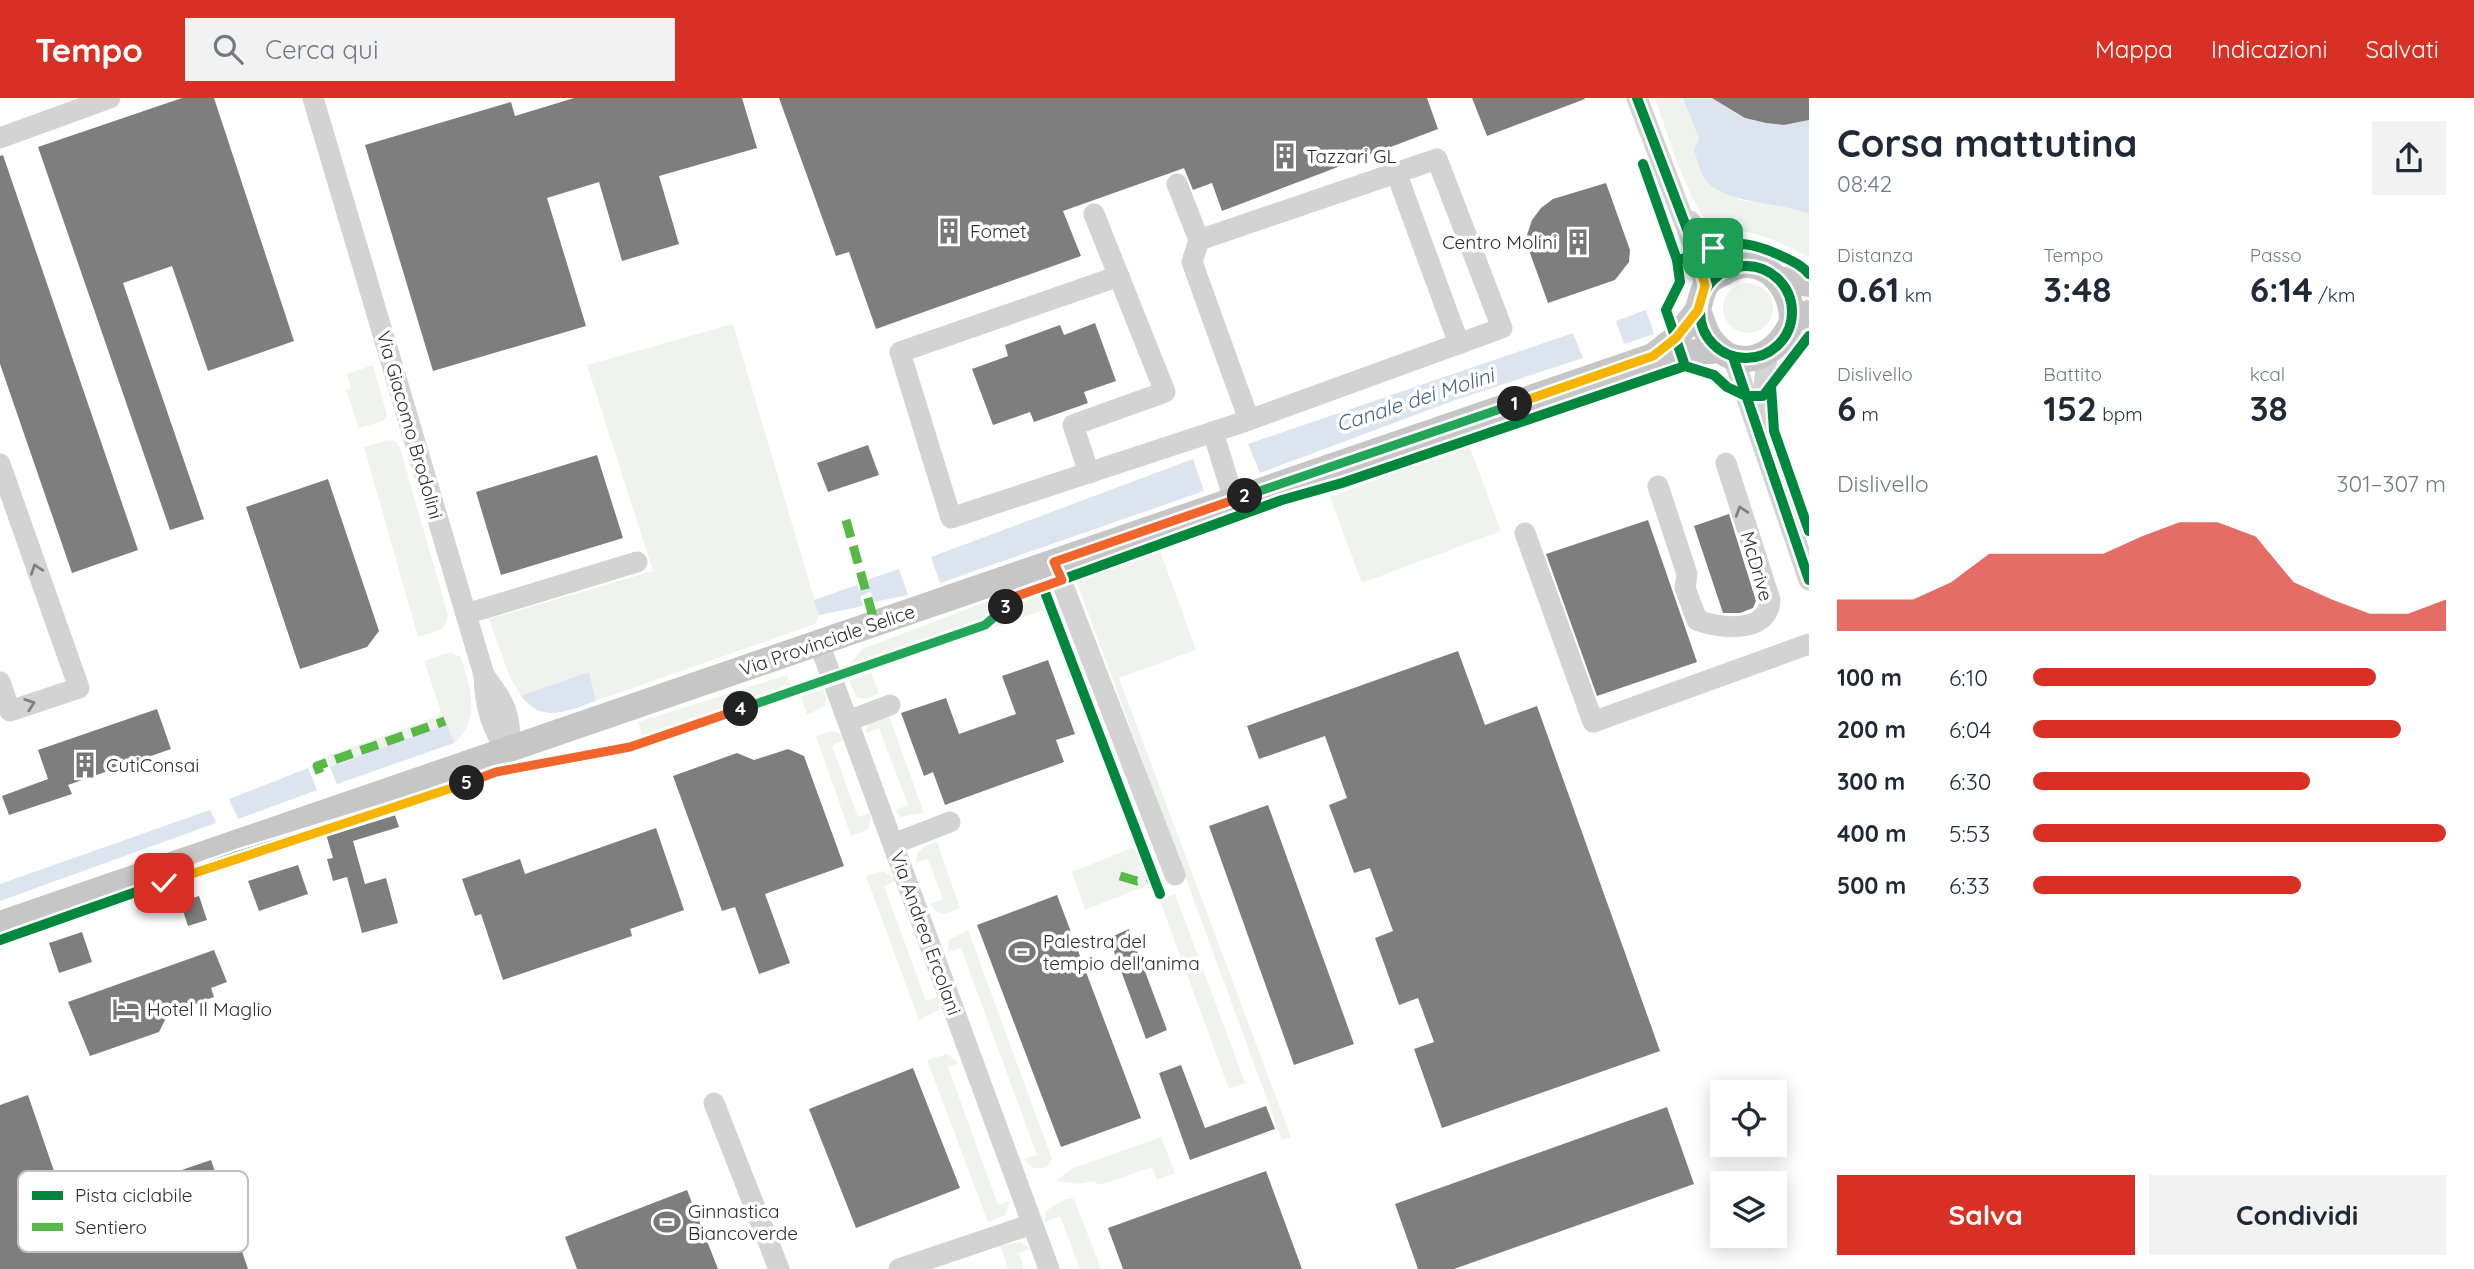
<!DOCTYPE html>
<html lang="it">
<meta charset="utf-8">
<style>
body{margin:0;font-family:Quicksand,sans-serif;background:#f2f2f3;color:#1f2937;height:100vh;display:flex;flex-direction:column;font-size:26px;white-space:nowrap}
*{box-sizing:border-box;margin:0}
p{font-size:23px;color:#747a83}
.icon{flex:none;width:38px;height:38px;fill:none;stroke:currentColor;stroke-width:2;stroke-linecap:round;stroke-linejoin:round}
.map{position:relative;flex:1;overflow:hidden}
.panel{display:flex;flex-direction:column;background:#fff;width:665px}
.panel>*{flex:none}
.tools{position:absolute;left:1710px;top:982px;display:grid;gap:14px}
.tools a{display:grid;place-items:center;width:77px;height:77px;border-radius:0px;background:#fff;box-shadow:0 4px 18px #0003;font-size:35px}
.pin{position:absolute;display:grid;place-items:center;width:60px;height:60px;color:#fff;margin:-30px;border-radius:14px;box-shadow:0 4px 10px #0006}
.km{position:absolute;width:35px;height:35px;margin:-18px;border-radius:50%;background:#222;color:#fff;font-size:19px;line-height:35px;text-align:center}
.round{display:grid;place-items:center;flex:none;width:74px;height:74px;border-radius:0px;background:#f2f2f3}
.head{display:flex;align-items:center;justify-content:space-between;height:119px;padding:0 28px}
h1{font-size:38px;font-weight:700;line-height:52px}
.stats{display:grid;grid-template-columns:repeat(3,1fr);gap:10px;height:119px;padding:7px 28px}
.stats div{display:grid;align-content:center}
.stats b{font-size:35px;font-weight:700}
.stats small{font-size:19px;font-weight:400}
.stats p{font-size:19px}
.chart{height:196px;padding:14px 28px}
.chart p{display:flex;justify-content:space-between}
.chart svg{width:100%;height:126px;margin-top:7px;fill:#d93025;opacity:.7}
.cta{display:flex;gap:14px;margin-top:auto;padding:14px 28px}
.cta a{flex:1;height:80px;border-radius:0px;background:#d93025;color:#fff;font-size:28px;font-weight:700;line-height:80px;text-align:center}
.cta a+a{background:#f2f2f3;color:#1f2937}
ul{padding:0 28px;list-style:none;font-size:23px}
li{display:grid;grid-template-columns:112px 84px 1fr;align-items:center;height:52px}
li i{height:18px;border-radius:9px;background:#d93025}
header{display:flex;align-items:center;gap:42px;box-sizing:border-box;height:98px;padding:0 35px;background:#d93025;color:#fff}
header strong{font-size:33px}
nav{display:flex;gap:38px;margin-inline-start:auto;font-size:24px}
.search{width:490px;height:63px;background:#f2f2f3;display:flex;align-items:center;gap:18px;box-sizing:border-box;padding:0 24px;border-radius:0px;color:#747a83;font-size:26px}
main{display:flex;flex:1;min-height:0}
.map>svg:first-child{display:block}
</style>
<header>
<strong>Tempo</strong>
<div class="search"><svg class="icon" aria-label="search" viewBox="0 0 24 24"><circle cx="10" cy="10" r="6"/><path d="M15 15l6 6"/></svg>Cerca qui</div>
<nav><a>Mappa</a><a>Indicazioni</a><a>Salvati</a></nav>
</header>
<main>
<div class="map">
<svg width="1809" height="1171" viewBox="0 0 1809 1171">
<rect width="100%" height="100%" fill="#fff"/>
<g fill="#f0f3ed">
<path d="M1655 0H1683L1699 41 1738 102 1791 108 1809 116V159C1778 145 1748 125 1714 136 1685 95 1671 48 1655 0Z"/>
<circle cx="1748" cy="210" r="25"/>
<polygon points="733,226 819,517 815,526 596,603 589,575 521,598 509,577 489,521 653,473 587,267"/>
<polygon points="373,267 387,317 383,323 359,330 346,292 351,290 347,276"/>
<polygon points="388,342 395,343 400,350 448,517 443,531 418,539 364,349"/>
<polygon points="1469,347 1501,433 1362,485 1330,399"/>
<polygon points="1159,450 1196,552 1119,580 1291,1039 1282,1042 1076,482"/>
<polygon points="1015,493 982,526 849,567 862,551"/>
<polygon points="1041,494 1047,511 990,531 1022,501"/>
<path d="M451 554 461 559C470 590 482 621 454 645L447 626 330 669 326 658 442 617 424 563Z"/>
<polygon points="871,574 879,596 864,601 856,599 849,583"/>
<polygon points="787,577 792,589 643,641 638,624"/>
<polygon points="822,588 826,600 825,608 807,617 800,595"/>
<polygon points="887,613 924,715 900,719 895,712 908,707 879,630 866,635 868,624"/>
<polygon points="831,633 840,635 845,641 832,648 858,719 871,715 869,731 851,738 816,638"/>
<path d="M937 744 960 810 944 816 934 812 931 806 943 801 928 761 916 765C916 751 924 748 937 744Z"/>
<polygon points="1139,747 1153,785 1085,812 1072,774"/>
<polygon points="883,773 897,782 884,788 926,903 939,899 939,912 919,922 866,778"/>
<polygon points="1175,796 1245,985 1229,991 1160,803"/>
<path d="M968 832 1052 1061 1047 1069C1036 1072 1031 1071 1024 1061L1037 1057 961 850 948 854 949 842Z"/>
<polygon points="947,956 959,965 948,969 998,1107 1010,1103 1005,1117 988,1124 927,962"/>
<polygon points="1161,1039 1175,1075 1157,1082 1152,1069 1100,1087 1094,1083 1079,1086 1056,1083 1071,1071"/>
<path d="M1067 1101H1074L1101 1171H1080L1060 1118 1045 1124C1045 1108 1054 1108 1067 1101Z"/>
<polygon points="1020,1144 1031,1151 1019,1155 1024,1171 1008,1171 1000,1148"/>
</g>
<g fill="#dbe4ef">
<path d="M1683 0H1717L1745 20 1766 25 1784 27 1809 22V116C1780 103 1720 107 1703 78 1699 71 1697 60 1694 52L1699 41Z"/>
<polygon points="1646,212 1654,236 1624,246 1616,223"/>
<polygon points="1573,235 1583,260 1458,301 1260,375 1248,346"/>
<polygon points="1193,361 1204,393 940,485 931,459"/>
<polygon points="899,471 908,497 874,504 867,482"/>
<polygon points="857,487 863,508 819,517 814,502"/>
<path d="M589 574 596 603C567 613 543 626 521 598Z"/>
<polygon points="447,626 454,645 337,686 330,669"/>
<polygon points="308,670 317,692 238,721 229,701"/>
<polygon points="210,712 216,725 0,803 0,786"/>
</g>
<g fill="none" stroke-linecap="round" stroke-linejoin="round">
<polyline stroke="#dbe4ef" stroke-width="6" points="852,498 878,488"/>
</g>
<g fill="#7e7e7e">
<polygon points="182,0 214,0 294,243 208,273 172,168 123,185 204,421 170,432 38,49"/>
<polygon points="574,0 742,0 757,50 659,78 679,146 622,163 599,84 547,100 586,228 433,273 365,47 511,4 515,18"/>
<polygon points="779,0 1427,0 1438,31 1222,113 1212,85 1193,92 1184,70 1173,74 1063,113 1081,158 876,231 849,154 836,158"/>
<polygon points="1472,0 1584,0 1585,1 1487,38"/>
<polygon points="1712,0 1809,0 1809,22 1784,27 1766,25 1745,20"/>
<polygon points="3,57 138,452 72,475 0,266 0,58"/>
<polygon points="1606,85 1630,152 1629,164 1615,182 1548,205 1530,155 1527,137 1532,122 1541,110 1553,101"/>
<polygon points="1095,225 1116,283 1084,294 1088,305 1034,324 1030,314 993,327 972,271 1008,258 1005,247 1060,227 1064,237"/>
<polygon points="868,347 879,377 828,394 817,365"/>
<polygon points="597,357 623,440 501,477 476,394"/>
<polygon points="328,381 379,533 367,549 300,571 246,409"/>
<polygon points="1729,416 1756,503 1753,510 1740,515 1723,515 1694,428"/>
<polygon points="1648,422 1697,564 1597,598 1546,456"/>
<polygon points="1458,553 1485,627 1537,608 1660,953 1442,1030 1414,951 1434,944 1418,900 1399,907 1375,840 1393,833 1370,770 1354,775 1329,707 1347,700 1325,638 1259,661 1247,628"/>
<polygon points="1048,562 1075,636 1056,642 1064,664 945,707 933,674 924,678 901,615 946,600 959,636 1016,616 1002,578"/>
<polygon points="157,611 171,651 68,687 72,696 9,717 2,698 48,681 38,652"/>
<polygon points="788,651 804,658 844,768 765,796 790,865 759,876 735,809 722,813 673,678 737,655 754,662"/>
<polygon points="1268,707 1354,946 1294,967 1209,728"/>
<polygon points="394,714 399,729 353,743 365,786 386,780 398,825 362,835 347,779 333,783 327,761 333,760 325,733"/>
<polygon points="656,730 684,812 630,831 632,838 503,882 481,816 475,818 462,781 520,761 525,776"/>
<polygon points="298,767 308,796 259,813 248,783"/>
<polygon points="1057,797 1141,1020 1061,1049 977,827"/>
<polygon points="199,798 207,822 188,828 180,804"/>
<polygon points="1129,831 1167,932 1146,941 1109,840"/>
<polygon points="82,834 92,864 59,875 49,845"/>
<polygon points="214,852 227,884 211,890 214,899 168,916 159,934 90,958 68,904"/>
<polygon points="1181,967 1205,1030 1266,1008 1275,1031 1190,1062 1159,975"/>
<polygon points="913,970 960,1090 856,1130 809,1011"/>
<polygon points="28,997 67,1111 211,1062 248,1171 0,1171 0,1007"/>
<polygon points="1667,1009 1694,1086 1454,1171 1418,1171 1395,1106"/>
<polygon points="1266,1073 1302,1171 1123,1171 1108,1130"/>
<polygon points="687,1092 718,1171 577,1171 565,1139"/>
</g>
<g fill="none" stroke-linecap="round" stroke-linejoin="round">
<g stroke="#d3d3d3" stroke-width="21">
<path d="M313 0 484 577C485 607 490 626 506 652"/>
<polyline points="1637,0 1697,157 1705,188"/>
<polyline points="0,40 110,0"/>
<polyline points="1396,74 1459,246"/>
<polyline points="1177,86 1199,142 1437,61 1502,230 1249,322 1192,164 1199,142"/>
<polyline points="1690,123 1713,150 1736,167"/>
<polyline points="1119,178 900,254 951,420 1213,334"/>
<polyline points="1733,259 1809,482"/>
<polyline points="1761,327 1767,256"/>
<polyline points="0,366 79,590 10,613 0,584"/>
<polyline points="1089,375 1073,327 1165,294 1094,116"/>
<path d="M1658 388 1687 476 1685 490 1697 522C1719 531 1769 536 1770 502L1726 365"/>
<polyline points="1234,402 1213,334 1249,322"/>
<polyline points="1525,435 1593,624 1809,546"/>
<polyline points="1054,464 1175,777"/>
<polyline points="466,516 637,464"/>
<polyline points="819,545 1049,1171"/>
<path d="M484 577C505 606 511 614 510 651"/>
<polyline points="848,623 890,607"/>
<polyline points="893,746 950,724"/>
<polyline points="714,1005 779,1171"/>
<polyline points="899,1171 1032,1126"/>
</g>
<g stroke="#c6c6c6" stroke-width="26">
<polyline points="1779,181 1809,186"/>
<path d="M1792 223C1793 187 1761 152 1725 174 1719 177 1711 180 1707 186 1702 192 1700 204 1698 212 1702 222 1705 234 1711 242 1737 278 1779 258 1792 223L1809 215"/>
<polyline points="1653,258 1676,240 1698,212"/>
<polyline points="0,826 1653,258 1720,252"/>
</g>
<g stroke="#58b947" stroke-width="9" stroke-dasharray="18 9" stroke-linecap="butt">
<polyline points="846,422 875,526"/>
<polyline points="320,675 317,668 445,623"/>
<polyline points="1120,778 1137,783 1154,779"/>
</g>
<g stroke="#fff" stroke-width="15">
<g id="cycleway">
<polyline points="1637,0 1697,157 1705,188"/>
<polyline points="1643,66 1677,162"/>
<circle cx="1746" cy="214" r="46"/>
<polyline points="1733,259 1809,482"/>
<path d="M1685 268 1666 212 1680 184 1677 162C1722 151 1730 135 1777 156 1789 162 1800 165 1809 176"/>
<polyline points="1771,288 1774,333 1809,433"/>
<polyline points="1043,489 1160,796"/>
<polyline points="0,842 238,758 419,702 496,674 630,649 833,580 985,527 1017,498 1282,402 1342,385 1685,268 1714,277 1727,289 1746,298 1763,298 1809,238"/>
</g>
</g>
<use href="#cycleway" stroke="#00873e" stroke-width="10"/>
</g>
<defs><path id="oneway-chevron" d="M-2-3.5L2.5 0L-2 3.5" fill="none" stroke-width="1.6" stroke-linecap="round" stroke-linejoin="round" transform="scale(1.75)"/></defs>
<g stroke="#808080">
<use href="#oneway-chevron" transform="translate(1741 413) rotate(-108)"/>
<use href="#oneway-chevron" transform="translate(36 471) rotate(-109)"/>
<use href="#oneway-chevron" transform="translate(30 606) rotate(-19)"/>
</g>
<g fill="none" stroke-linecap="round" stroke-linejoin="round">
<g stroke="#fff" stroke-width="14">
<polyline id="split-1" points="1515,306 1653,258 1676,240 1698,212 1705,188 1697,157 1713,150"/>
</g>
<g stroke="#fff" stroke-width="14">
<polyline id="split-2" points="1245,398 1515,306"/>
</g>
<g stroke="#fff" stroke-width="14">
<polyline id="split-3" points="1006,509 1017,498 1062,482 1054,464 1245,398"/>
</g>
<g stroke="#fff" stroke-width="14">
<polyline id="split-4" points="741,611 985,527 1006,509"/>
</g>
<g stroke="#fff" stroke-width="14">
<polyline id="split-5" points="467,685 496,674 630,649 741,611"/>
</g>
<g stroke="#fff" stroke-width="14">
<polyline id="split-6" points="164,785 467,685"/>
</g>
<use href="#split-1" stroke="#f5b400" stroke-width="9"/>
<use href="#split-2" stroke="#22a559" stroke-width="9"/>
<use href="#split-3" stroke="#f0652b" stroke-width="9"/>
<use href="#split-4" stroke="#22a559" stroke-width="9"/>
<use href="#split-5" stroke="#f0652b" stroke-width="9"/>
<use href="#split-6" stroke="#f5b400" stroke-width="9"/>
</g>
<defs>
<g id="building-bare" transform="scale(2.1)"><path d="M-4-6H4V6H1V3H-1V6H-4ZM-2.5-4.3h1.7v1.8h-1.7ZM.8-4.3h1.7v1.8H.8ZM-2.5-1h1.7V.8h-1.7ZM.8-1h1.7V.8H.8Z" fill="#777" stroke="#fff" stroke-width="2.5" paint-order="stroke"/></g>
<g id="stadium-bare" transform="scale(2.1)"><path d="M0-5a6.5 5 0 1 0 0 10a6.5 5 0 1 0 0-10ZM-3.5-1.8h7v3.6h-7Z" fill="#777" stroke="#fff" stroke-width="2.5" paint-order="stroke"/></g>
<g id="hotel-bare" transform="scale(2.1)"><path d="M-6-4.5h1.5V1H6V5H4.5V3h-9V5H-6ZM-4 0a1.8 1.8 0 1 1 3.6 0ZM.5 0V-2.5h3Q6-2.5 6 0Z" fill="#777" stroke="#fff" stroke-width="2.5" paint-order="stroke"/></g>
</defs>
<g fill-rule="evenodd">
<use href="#building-bare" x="1285" y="58"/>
<use href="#building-bare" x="949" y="133"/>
<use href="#building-bare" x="1578" y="144"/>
<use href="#building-bare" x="85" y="667"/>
<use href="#stadium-bare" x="1022" y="854"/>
<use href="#hotel-bare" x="126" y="911"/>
<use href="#stadium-bare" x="667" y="1124"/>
</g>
<g text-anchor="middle" stroke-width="7" stroke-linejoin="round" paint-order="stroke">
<g font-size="19" fill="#2e2e2e" stroke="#fff" text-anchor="start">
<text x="1306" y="65">Tazzari GL</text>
<text x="970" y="140">Fomet</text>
<text x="1557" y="151" text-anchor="end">Centro Molini</text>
<text x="106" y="674">CutiConsai</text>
<text x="1043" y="850">Palestra del<tspan x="1043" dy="22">tempio dell'anima</tspan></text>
<text x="147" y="918">Hotel Il Maglio</text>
<text x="688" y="1120">Ginnastica<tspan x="688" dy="22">Biancoverde</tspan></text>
</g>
<g font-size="19" fill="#2e2e2e" stroke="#fff">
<text transform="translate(410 327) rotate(74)" y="7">Via Giacomo Brodolini</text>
<text transform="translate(1757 468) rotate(74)" y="7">McDrive</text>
<text transform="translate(827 542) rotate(-19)" y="7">Via Provinciale Selice</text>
<text transform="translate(926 835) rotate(70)" y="7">Via Andrea Ercolani</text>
</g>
<g font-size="21" font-style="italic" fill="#456587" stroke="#fff">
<text transform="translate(1415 302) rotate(-18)" y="7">Canale dei Molini</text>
</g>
</g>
<rect x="18" y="1073" width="230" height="81" rx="10" fill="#fff" stroke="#c0c0c0" stroke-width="2"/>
<rect x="32" y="1093" width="31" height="9" fill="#00873e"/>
<rect x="32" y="1125" width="31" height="8" fill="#58b947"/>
<g font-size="19" fill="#2e2e2e">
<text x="75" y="1104">Pista ciclabile</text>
<text x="75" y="1136">Sentiero</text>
</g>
</svg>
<div class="tools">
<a><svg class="icon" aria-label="locate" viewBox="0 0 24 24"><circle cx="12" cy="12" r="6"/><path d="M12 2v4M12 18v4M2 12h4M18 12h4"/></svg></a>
<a><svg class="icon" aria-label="layers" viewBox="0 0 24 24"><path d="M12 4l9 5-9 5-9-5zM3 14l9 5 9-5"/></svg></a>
</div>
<div class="pin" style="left:1713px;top:150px;background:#1e9e55"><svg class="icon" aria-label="arrive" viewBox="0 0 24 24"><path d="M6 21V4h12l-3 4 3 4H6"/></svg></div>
<div class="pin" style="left:164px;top:785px;background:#d93025"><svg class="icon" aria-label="check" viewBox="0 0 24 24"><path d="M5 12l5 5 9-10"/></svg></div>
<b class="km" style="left:1515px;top:306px">1</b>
<b class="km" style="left:1245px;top:398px">2</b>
<b class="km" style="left:1006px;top:509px">3</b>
<b class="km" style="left:741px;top:611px">4</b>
<b class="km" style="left:467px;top:685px">5</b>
</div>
<section class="panel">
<div class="head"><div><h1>Corsa mattutina</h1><p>08:42</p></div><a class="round"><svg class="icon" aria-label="share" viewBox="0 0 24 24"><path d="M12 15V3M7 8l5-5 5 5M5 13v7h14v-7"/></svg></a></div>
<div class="stats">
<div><p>Distanza</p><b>0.61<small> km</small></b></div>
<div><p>Tempo</p><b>3:48</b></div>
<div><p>Passo</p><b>6:14<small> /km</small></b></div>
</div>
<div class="stats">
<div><p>Dislivello</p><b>6<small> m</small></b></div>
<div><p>Battito</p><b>152<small> bpm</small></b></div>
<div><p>kcal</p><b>38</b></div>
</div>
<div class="chart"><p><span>Dislivello</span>301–307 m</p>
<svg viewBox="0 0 160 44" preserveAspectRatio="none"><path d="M0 44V33L10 33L20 33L30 27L40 17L50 17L60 17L70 17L80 11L90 6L100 6L110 11L120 27L130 33L140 38L150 38L160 33V44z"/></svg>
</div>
<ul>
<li><b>100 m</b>6:10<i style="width:83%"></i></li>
<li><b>200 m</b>6:04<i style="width:89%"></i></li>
<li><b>300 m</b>6:30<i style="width:67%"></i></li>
<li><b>400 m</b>5:53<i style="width:100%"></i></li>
<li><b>500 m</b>6:33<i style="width:65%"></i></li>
</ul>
<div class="cta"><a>Salva</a><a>Condividi</a></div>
</section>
</main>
